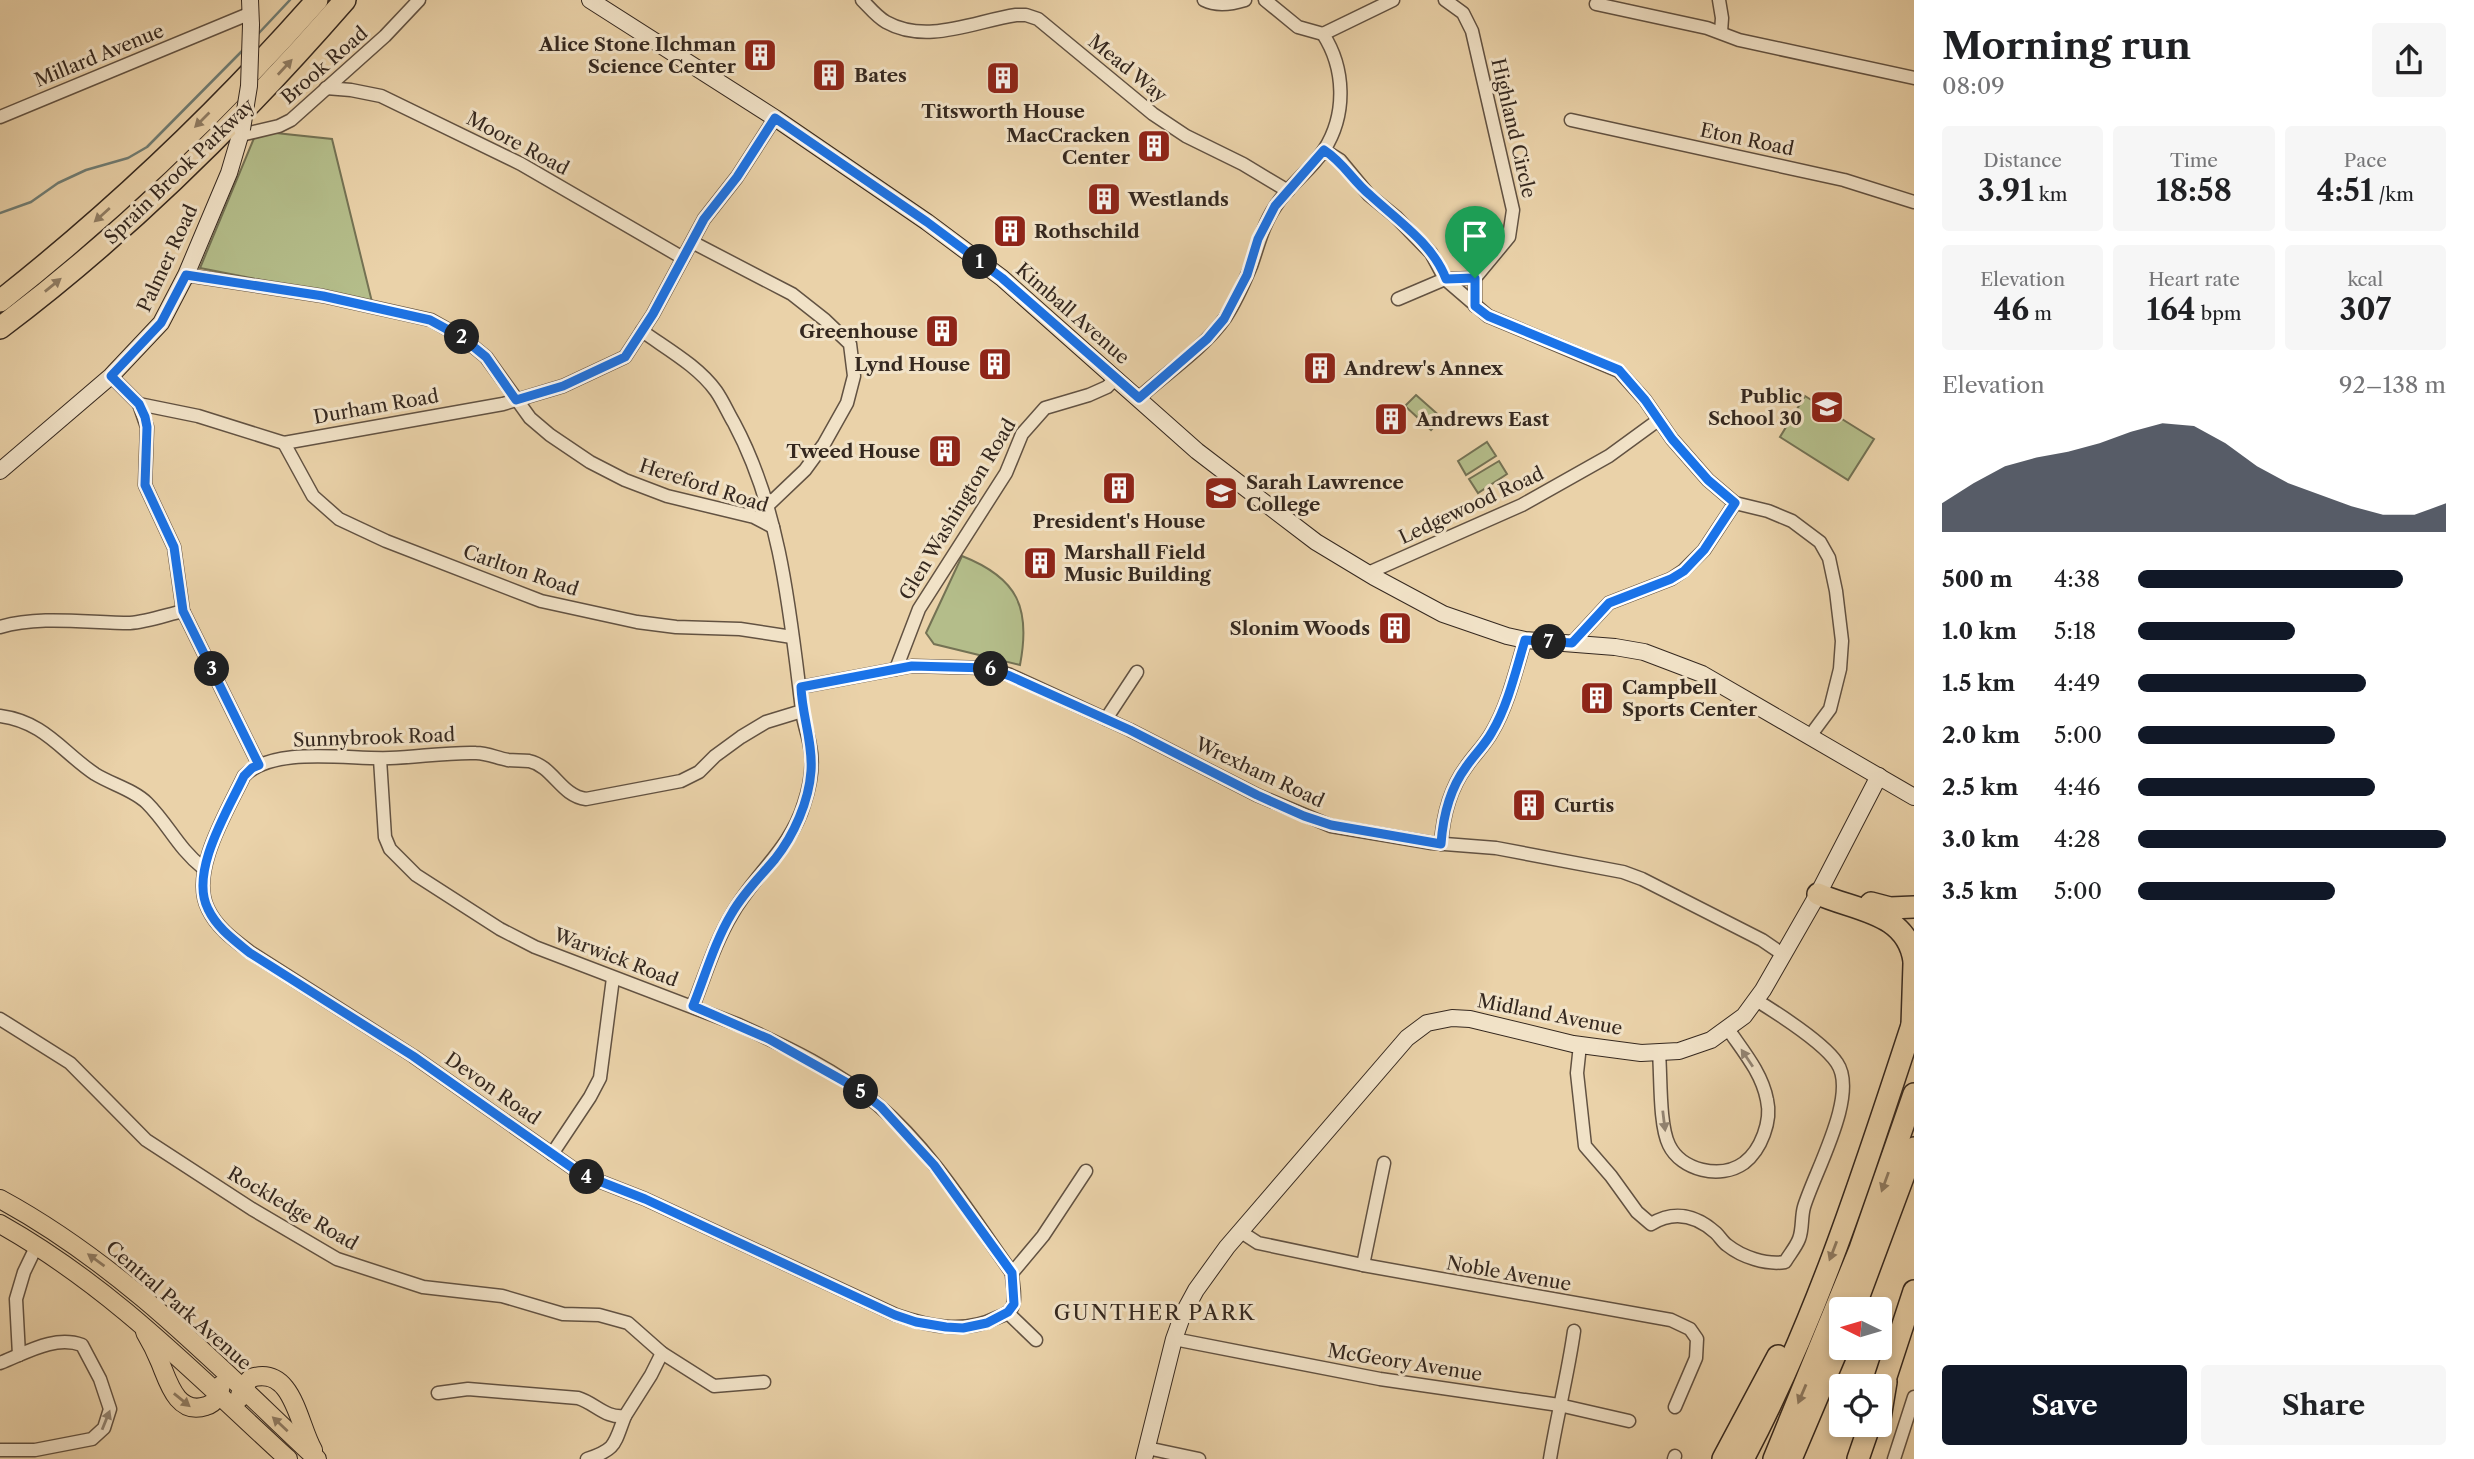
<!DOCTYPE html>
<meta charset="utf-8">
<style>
body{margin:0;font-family:"Libre Caslon Text",serif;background:#f6f6f6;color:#202124;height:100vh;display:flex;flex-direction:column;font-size:26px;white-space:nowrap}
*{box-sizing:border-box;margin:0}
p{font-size:23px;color:#757577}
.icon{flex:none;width:38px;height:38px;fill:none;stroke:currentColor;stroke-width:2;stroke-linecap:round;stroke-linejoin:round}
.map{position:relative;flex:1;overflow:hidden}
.drawer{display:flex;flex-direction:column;background:#fff;width:560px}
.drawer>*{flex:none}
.needle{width:46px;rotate:275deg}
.buttons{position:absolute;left:1829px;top:1297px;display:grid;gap:14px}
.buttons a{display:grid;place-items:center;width:63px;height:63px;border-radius:7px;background:#fff;box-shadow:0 4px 10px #0003;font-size:35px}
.pin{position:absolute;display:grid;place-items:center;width:60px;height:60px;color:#fff;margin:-72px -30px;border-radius:50% 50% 50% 0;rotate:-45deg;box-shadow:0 0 7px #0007}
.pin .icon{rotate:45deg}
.km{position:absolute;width:35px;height:35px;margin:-18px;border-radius:50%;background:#222;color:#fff;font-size:19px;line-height:35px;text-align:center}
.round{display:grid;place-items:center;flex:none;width:74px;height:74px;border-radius:7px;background:#f6f6f6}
.headline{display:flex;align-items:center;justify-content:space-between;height:119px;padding:0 28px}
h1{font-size:38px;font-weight:700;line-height:52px}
.figures{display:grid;grid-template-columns:repeat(3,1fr);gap:10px;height:119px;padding:7px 28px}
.figures div{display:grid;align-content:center;border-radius:7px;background:#f6f6f6;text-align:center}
.figures b{font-size:30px;font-weight:700}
.figures small{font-size:19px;font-weight:400}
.figures p{font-size:19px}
.chart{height:196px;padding:14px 28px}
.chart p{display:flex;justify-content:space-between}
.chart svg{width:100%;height:126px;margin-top:7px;fill:#111827;opacity:.7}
.cta{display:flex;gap:14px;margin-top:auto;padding:14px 28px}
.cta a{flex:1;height:80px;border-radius:7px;background:#111827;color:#fff;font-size:28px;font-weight:700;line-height:80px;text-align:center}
.cta a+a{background:#f6f6f6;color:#202124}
ul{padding:0 28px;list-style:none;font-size:23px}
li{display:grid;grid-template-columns:112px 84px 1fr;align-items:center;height:52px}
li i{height:18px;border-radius:9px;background:#111827}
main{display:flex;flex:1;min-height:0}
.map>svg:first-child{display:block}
</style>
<main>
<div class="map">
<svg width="1914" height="1459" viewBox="0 0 1914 1459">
<rect width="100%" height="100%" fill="#ead2a9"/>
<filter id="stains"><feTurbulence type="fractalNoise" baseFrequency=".00286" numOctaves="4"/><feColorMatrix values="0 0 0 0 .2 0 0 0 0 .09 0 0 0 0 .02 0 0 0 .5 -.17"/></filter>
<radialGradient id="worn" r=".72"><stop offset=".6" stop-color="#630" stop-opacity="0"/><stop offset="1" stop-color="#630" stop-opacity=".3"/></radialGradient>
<g fill="#b4bd8a" stroke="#747254" stroke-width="2">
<polygon points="257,131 332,139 372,302 200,268"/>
<polygon points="1416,395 1442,418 1431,430 1405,406"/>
<polygon points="1805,396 1874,439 1848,480 1780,437"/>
<polygon points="1487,442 1496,456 1466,475 1458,461"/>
<polygon points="1499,461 1507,474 1478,493 1469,479"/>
<path d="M962 556C1018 578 1031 608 1020 665L934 644 926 633Z"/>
</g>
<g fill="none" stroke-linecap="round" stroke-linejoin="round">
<g stroke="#707d74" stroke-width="2.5">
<polyline points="258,34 290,0"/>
<polyline points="0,213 31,202 58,183 86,170 128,158 147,147 244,49"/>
</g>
<g stroke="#625242" stroke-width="15">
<g id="street">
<path d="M862 0C869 7 877 17 886 22 927 45 975 21 1016 15H1026L1038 19 1153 114 1186 136 1243 164 1288 191"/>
<path d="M1204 0C1216 6 1232 4 1245 0"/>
<polyline points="1445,0 1463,13 1472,31 1513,210 1509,237 1475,278 1475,306"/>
<polyline points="1719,0 1722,18 1721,32"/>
<polyline points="1596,4 1707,28 1739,40 1914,78"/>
<polyline points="1323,34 1393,0"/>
<polyline points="326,88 351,90 381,96 521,164 683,258"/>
<polyline points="0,117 251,13"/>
<polyline points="1571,120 1844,180 1914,202"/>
<polyline points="241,135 279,126 291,120 385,36 419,0"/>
<polyline points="1324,150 1340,160 1369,195 1396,217 1431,253 1445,279 1488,316 1619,371 1645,400 1672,439 1708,480 1735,503 1768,511 1792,521 1820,542 1829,558 1836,591 1842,641 1840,669 1830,709 1810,736"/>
<polyline points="692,242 792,294 825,320 850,344 854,376 847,403 824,444 805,470 763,510"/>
<polyline points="186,275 323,296 431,320 463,338 486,357 530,418 550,435 590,462 625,480 667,496 754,517 773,527"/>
<polyline points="1398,299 1445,279 1475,278"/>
<path d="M642 331C667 349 698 366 716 391 723 401 728 413 734 423 781 511 790 613 802 710 803 722 808 734 810 746 814 765 810 786 804 804 791 848 754 875 732 914 715 942 705 976 693 1006"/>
<polyline points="111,376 139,404 198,416 284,443 503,404 563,386 625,357 653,314 704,219 737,177 775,118"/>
<path d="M1139 398C1166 373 1204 348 1225 318 1235 303 1244 283 1251 266 1258 246 1263 225 1275 207 1288 186 1310 171 1324 150 1347 114 1345 68 1323 34L1298 27 1265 0"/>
<polyline points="139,404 147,427 145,485 174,547 183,611 259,765"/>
<polyline points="284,443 313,496 339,519 386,541 541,601 637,622 676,627 740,629 792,637"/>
<polyline points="1368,573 1522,505 1609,456 1657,421"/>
<path d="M0 627C39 615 89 623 130 623 147 622 166 615 183 611"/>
<polyline points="1572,643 1609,603 1671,579 1683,571 1704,550 1735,503"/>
<polyline points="896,669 919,609 1006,473 1022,434 1045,408 1089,395 1107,387 1116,378"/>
<polyline points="801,687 912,666 988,668 1010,675 1130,730 1257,795 1331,826 1432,843 1496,848 1623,872 1642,879 1762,940 1784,955"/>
<path d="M802 711 766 722 741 737 715 756 699 772 681 781 586 799C561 796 553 766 529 761 522 760 515 761 508 760 497 758 487 753 476 753 448 752 419 757 390 758 351 760 274 745 244 776 228 810 189 872 208 909 217 928 234 940 250 952L413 1056 581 1174 645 1199 896 1315C928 1326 964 1334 996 1318 1003 1315 1011 1313 1013 1305 1016 1297 1012 1282 1012 1273"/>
<path d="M0 716C45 722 62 752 95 774 111 784 134 790 147 803 169 825 177 847 203 868"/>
<polyline points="1106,719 1137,672"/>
<path d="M380 759 385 837 390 849 416 875 500 929 535 947 739 1025C787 1047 838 1071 878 1105 932 1151 971 1216 1012 1273"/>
<path d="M1441 844C1443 816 1449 790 1466 767 1474 755 1485 745 1492 732 1508 705 1516 670 1525 640"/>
<polyline points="0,1019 70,1063 146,1140 252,1209 337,1259 423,1287 502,1296 563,1314 599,1315 628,1323 662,1353 714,1386 764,1382"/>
<path d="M1580 1045 1577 1073 1585 1146 1611 1176 1637 1212 1651 1224C1674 1210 1696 1215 1716 1233 1720 1237 1723 1242 1727 1245 1742 1257 1766 1265 1785 1262 1789 1255 1796 1247 1799 1239 1803 1229 1801 1217 1804 1207 1814 1173 1859 1095 1837 1063 1824 1043 1777 1013 1756 1000"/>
<path d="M1659 1053C1661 1076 1659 1125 1669 1145 1681 1170 1720 1180 1744 1163 1761 1150 1772 1121 1767 1100 1762 1073 1743 1051 1728 1029"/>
<polyline points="552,1154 590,1097 600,1078 613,978"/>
<polyline points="1241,1232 1258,1243 1363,1265 1671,1320 1690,1329 1697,1339 1696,1358 1675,1407"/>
<polyline points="1363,1265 1384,1163"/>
<polyline points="1012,1273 1043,1236 1086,1171"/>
<polyline points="1008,1313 1036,1340"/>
<polyline points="1174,1339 1380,1379 1559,1405 1629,1421"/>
<polyline points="19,1355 16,1299 24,1272 37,1245"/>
<path d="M0 1363C26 1353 54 1335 82 1345L100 1379 110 1409 104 1428 92 1439 35 1450H0"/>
<path d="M438 1393 468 1389 578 1398C595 1403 606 1419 625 1416L651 1375 662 1353"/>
<polyline points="1147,1448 1199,1459"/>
<path d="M587 1459C617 1449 614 1444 625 1416"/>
<path d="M1550 1459C1557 1416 1568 1374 1574 1331"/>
<polyline points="1674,1459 1675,1456"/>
<polyline points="1894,1459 1914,1397"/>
</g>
</g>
<g stroke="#35281f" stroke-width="18">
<g id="secondary">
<polyline points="250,0 251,25"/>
<polyline points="590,0 775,118 927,222 1002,278 1197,451 1316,542 1374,577 1443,614 1507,636 1525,640 1615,647 1644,652 1702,674 1914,797"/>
<polyline points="0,471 111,376 161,323 186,275 229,173 242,129"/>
<polyline points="1144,1459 1174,1339 1183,1314 1196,1290 1227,1247 1407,1038 1427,1023 1452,1018 1470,1019 1573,1044 1641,1053 1679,1051 1711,1040 1744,1016 1763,990 1818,894 1879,776"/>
</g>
</g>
<g stroke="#35281f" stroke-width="20">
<g id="primary">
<path d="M0 1199C122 1265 217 1365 317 1459"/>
<path d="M0 1224C112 1287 194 1373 288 1459"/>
<path d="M145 1332C151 1342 156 1352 160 1362 168 1381 177 1416 206 1406 216 1403 219 1395 221 1385"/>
<path d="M239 1399 242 1388 251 1378C293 1365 298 1424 313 1450"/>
</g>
</g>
<g stroke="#35281f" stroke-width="24">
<g id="highway">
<path d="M0 301C114 211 221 109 317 0"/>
<path d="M0 328C124 235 243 117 345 0"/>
<path d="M1818 894C1856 911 1907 912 1914 961"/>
<polyline points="1871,903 1890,908 1914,907"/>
<polyline points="1912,1025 1914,964"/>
<polyline points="1854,1309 1914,1148"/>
<polyline points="1880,1395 1914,1291"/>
<polyline points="1880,1418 1886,1382"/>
<polyline points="1723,1459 1778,1356"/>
<path d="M1743 1459C1817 1320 1865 1168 1914 1019"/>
<polyline points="1774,1459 1860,1249 1914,1094"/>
<polyline points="1791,1459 1841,1341"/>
<polyline points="1858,1459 1870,1424"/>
</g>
</g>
<use href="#street" stroke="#f1e2c7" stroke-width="12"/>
<use href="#secondary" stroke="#f1e2c7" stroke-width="16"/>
<use href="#primary" stroke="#ead2a9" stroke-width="18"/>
<use href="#highway" stroke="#ead2a9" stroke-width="21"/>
<g stroke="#35281f" stroke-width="18" stroke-linecap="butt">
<polyline id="secondary-bridge" points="242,129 249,86 251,25"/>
</g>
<use href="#secondary-bridge" stroke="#f1e2c7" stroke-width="16"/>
</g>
<defs><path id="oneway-solid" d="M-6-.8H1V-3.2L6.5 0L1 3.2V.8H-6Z" transform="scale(1.75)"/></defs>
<g fill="#907d64">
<use href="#oneway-solid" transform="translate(285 67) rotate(-47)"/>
<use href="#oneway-solid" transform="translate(202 120) rotate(135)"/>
<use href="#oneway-solid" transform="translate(102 215) rotate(138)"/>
<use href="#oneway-solid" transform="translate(53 285) rotate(-39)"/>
<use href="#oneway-solid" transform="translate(1885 1182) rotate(110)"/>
<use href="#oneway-solid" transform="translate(1833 1251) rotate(111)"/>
<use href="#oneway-solid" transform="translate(96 1260) rotate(-144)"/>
<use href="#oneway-solid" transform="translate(1802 1394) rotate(113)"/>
<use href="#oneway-solid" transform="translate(182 1400) rotate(39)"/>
<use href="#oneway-solid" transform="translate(280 1424) rotate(-137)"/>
</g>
<g fill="#938573">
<use href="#oneway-solid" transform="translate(1747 1058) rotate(-124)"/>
<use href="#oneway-solid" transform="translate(1664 1121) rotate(83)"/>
<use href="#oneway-solid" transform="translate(106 1420) rotate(-68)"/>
</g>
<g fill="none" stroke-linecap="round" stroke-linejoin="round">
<g stroke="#fff" stroke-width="14">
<path id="route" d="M775 118 927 222 1002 278 1139 398 1207 339 1224 319 1247 275 1258 239 1275 206 1324 150C1344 163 1352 180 1370 195 1397 220 1433 244 1446 279L1475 278V306L1488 316 1619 370 1645 400 1672 439 1708 480 1735 503 1704 550 1684 571 1671 579 1609 603 1572 643 1525 640C1516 670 1508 705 1492 732 1485 745 1474 755 1466 767 1449 790 1443 816 1441 844L1331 825 1304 816 1257 795 1130 730 1010 676 988 668 912 666 801 687C802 715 813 743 811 771 809 801 794 835 775 859 760 877 744 892 732 913 715 941 705 976 693 1006L769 1039 858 1089 881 1107 934 1165 1012 1273 1014 1304 1008 1312 987 1323 963 1328 946 1327 916 1322 895 1315 645 1199 581 1174 413 1056 250 953C234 940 217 928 208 909 189 872 228 810 244 776L252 768 259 765 183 611 174 547 145 485 147 427 145 417 139 404 111 376 161 323 186 275 323 296 430 320 463 338 486 357 516 400 563 386 625 357 653 314 704 219 737 177Z"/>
</g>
<use href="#route" stroke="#1a73e8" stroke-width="9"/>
</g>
<defs>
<g id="building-square" transform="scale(1.75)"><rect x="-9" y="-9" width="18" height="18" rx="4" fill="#8f2418" stroke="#f1e2c7"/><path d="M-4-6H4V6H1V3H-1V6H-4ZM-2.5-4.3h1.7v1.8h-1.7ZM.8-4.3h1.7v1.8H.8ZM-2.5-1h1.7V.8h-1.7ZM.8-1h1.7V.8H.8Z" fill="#fff"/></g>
<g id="school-square" transform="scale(1.75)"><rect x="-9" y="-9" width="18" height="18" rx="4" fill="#8f2418" stroke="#f1e2c7"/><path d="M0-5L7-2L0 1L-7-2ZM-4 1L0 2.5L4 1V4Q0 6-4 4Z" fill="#fff"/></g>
<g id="university-square" transform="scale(1.75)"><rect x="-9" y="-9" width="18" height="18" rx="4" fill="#8f2418" stroke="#f1e2c7"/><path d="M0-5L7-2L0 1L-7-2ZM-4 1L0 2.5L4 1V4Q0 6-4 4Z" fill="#fff"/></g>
</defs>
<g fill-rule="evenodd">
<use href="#building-square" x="760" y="55"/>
<use href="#building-square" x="829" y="75"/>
<use href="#building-square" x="1003" y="78"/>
<use href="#building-square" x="1154" y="146"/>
<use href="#building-square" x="1104" y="199"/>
<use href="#building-square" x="1010" y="231"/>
<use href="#building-square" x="942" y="331"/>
<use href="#building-square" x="995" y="364"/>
<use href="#building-square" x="1320" y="368"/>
<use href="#school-square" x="1827" y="407"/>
<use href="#building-square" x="1391" y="419"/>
<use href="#building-square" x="945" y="451"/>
<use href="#building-square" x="1119" y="488"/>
<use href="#university-square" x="1221" y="493"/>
<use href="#building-square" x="1040" y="563"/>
<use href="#building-square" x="1395" y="628"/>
<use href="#building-square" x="1597" y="698"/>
<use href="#building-square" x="1529" y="805"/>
</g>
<g text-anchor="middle" stroke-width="6" stroke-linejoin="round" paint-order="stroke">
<g font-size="19" font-weight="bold" fill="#35281f" stroke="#f1e2c7" text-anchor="start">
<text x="736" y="51" text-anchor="end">Alice Stone Ilchman<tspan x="736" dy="22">Science Center</tspan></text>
<text x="854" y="82">Bates</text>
<text x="1003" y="118" text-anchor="middle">Titsworth House</text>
<text x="1130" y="142" text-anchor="end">MacCracken<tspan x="1130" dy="22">Center</tspan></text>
<text x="1128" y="206">Westlands</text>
<text x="1034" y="238">Rothschild</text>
<text x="918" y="338" text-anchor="end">Greenhouse</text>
<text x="970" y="371" text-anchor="end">Lynd House</text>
<text x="1344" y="375">Andrew's Annex</text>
<text x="1802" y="403" text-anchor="end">Public<tspan x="1802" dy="22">School 30</tspan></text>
<text x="1416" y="426">Andrews East</text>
<text x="920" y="458" text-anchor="end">Tweed House</text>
<text x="1246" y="489">Sarah Lawrence<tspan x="1246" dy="22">College</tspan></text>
<text x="1119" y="528" text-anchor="middle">President's House</text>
<text x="1064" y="559">Marshall Field<tspan x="1064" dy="22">Music Building</tspan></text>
<text x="1370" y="635" text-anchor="end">Slonim Woods</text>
<text x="1622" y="694">Campbell<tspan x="1622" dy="22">Sports Center</tspan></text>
<text x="1554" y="812">Curtis</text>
</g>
<g font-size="19" fill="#35281f" stroke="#f1e2c7">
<text transform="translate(99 55) rotate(-22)" y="7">Millard Avenue</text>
<text transform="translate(324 65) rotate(-41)" y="7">Brook Road</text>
<text transform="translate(1128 68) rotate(39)" y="7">Mead Way</text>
<text transform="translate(1514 128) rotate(77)" y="7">Highland Circle</text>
<text transform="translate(1747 139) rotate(12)" y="7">Eton Road</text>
<text transform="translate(518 143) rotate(28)" y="7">Moore Road</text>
<text transform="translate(179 171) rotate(-44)" y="7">Sprain Brook Parkway</text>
<text transform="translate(167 258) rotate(-65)" y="7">Palmer Road</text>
<text transform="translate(1073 313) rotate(41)" y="7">Kimball Avenue</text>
<text transform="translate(376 406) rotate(-10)" y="7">Durham Road</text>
<text transform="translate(704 485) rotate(18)" y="7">Hereford Road</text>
<text transform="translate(1471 505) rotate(-25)" y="7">Ledgewood Road</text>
<text transform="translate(957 509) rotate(-59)" y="7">Glen Washington Road</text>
<text transform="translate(521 570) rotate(19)" y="7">Carlton Road</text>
<text transform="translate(374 737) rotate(-2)" y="7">Sunnybrook Road</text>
<text transform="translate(1260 772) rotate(25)" y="7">Wrexham Road</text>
<text transform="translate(616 957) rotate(21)" y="7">Warwick Road</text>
<text transform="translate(1550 1014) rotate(11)" y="7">Midland Avenue</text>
<text transform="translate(493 1088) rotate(35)" y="7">Devon Road</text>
<text transform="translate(293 1208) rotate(30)" y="7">Rockledge Road</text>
<text transform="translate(1509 1273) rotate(10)" y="7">Noble Avenue</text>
<text transform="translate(179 1305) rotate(41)" y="7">Central Park Avenue</text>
<text transform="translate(1405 1362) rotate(9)" y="7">McGeory Avenue</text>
</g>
<g font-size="21" letter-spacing="2" fill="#35281f" stroke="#f1e2c7">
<text x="1155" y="1320">GUNTHER PARK</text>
</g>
</g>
<rect width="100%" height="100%" filter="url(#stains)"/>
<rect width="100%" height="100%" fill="url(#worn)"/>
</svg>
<div class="buttons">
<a><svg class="needle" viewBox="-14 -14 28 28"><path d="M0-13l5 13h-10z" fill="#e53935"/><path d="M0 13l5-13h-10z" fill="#757577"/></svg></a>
<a><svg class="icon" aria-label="locate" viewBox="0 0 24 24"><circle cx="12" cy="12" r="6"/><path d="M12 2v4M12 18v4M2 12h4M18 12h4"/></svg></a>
</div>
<div class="pin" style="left:1475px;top:278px;background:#1e9e55"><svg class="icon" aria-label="arrive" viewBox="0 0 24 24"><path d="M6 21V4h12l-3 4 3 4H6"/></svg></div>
<b class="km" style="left:980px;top:262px">1</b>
<b class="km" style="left:462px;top:337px">2</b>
<b class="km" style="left:212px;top:669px">3</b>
<b class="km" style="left:587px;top:1177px">4</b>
<b class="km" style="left:861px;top:1092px">5</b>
<b class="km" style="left:991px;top:669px">6</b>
<b class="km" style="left:1549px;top:642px">7</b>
</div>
<section class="drawer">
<div class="headline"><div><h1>Morning run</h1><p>08:09</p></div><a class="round"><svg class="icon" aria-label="share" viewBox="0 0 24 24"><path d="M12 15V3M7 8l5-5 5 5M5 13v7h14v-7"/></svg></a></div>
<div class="figures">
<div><p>Distance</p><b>3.91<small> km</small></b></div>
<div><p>Time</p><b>18:58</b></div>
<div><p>Pace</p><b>4:51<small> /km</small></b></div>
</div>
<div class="figures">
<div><p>Elevation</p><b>46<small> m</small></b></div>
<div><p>Heart rate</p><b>164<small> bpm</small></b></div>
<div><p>kcal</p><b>307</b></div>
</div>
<div class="chart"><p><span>Elevation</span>92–138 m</p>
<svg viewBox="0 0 160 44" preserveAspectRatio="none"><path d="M0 44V34L10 27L20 21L30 18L40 16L50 13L60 9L70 6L80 7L90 13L100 21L110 27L120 31L130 35L140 38L150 38L160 34V44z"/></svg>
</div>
<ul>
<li><b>500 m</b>4:38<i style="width:86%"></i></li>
<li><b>1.0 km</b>5:18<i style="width:51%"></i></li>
<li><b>1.5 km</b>4:49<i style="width:74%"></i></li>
<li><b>2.0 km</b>5:00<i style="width:64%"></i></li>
<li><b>2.5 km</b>4:46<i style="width:77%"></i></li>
<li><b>3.0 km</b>4:28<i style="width:100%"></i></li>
<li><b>3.5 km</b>5:00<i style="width:64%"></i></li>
</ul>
<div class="cta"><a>Save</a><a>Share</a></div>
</section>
</main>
